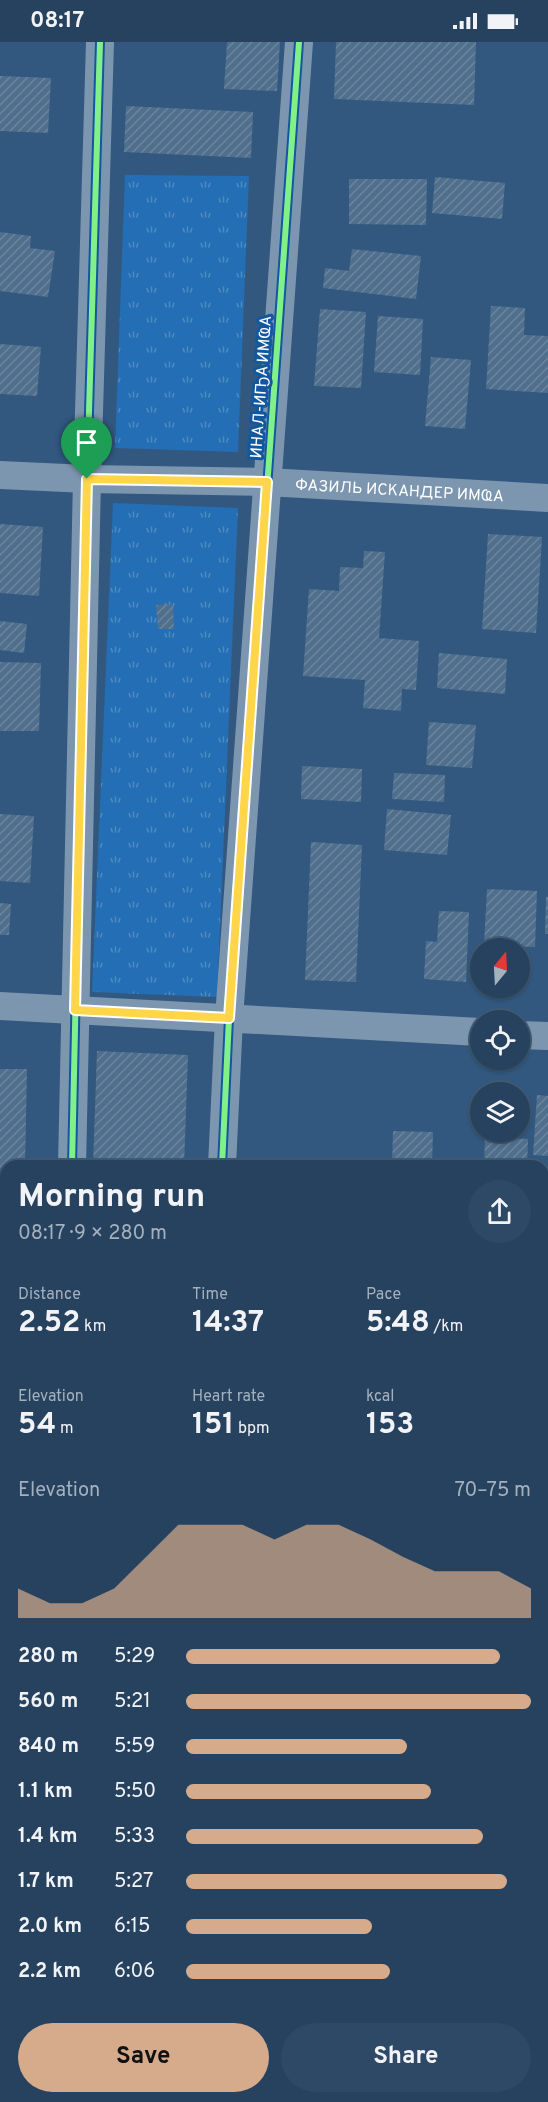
<!DOCTYPE html>
<meta charset="utf-8">
<style>
body{margin:0;font-family:Overpass,sans-serif;background:#2e4965;color:#f1f3f6;height:100vh;display:flex;flex-direction:column;font-size:22px;white-space:nowrap}
*{box-sizing:border-box;margin:0}
p{font-size:20px;color:#a4b0bd}
.icon{flex:none;width:33px;height:33px;fill:none;stroke:currentColor;stroke-width:2;stroke-linecap:round;stroke-linejoin:round}
.map{position:relative;flex:1;overflow:hidden}
.side{position:absolute;left:0px;top:1118px;width:549px;height:944px;display:flex;flex-direction:column;background:#26425f;border-radius:18px 18px 0 0;box-shadow:0 2px 4px #0004,0 0 0 2px #425b74}
.side>*{flex:none}
.needle{width:39px;rotate:18deg}
.tools{position:absolute;left:470px;top:896px;display:grid;gap:12px}
.tools a{display:grid;place-items:center;width:60px;height:60px;border-radius:50%;background:#26425f;box-shadow:0 2px 4px #0004,0 0 0 2px #425b74;font-size:30px}
.pin{position:absolute;display:grid;place-items:center;width:51px;height:51px;color:#fff;margin:-62px -26px;border-radius:50% 50% 50% 0;rotate:-45deg;box-shadow:0 0 6px #0007}
.pin .icon{rotate:45deg}
.round{display:grid;place-items:center;flex:none;width:63px;height:63px;border-radius:32px;background:#2e4965}
.overview{display:flex;align-items:center;justify-content:space-between;height:102px;padding:0 18px}
h1{font-size:33px;font-weight:700;line-height:45px}
.stats{display:grid;grid-template-columns:repeat(3,1fr);gap:9px;height:102px;padding:6px 18px}
.stats div{display:grid;align-content:center}
.stats b{font-size:30px;font-weight:700}
.stats small{font-size:16px;font-weight:400}
.stats p{font-size:16px}
.chart{height:168px;padding:12px 18px}
.chart p{display:flex;justify-content:space-between}
.chart svg{width:100%;height:108px;margin-top:6px;fill:#d6ab8b;opacity:.7}
.button{display:flex;gap:12px;margin-top:auto;padding:12px 18px}
.button a{flex:1;height:69px;border-radius:36px;background:#d6ab8b;color:#111;font-size:24px;font-weight:700;line-height:69px;text-align:center}
.button a+a{background:#2e4965;color:#f1f3f6}
ul{padding:0 18px;list-style:none;font-size:20px}
li{display:grid;grid-template-columns:96px 72px 1fr;align-items:center;height:45px}
li i{height:15px;border-radius:8px;background:#d6ab8b}
.status{display:flex;justify-content:space-between;align-items:center;height:42px;padding:0 30px;background:#26425f;direction:ltr}
.status svg{height:16px;fill:currentColor}
.map>svg:first-child{display:block}
</style>
<div class="status"><b>08:17</b><svg viewBox="0 0 49 12"><path d="M0 12V9h3v3zM5 12V6h3v6zM10 12V3h3v9zM15 12V0h3v12zM26 1h20v11H26zM47 4h2v5h-2z"/></svg></div>
<div class="map">
<svg width="548" height="2060" viewBox="0 0 548 2060">
<defs>
<pattern id="park-tufts" width="24" height="20" patternUnits="userSpaceOnUse" patternTransform="scale(1.5)"><rect width="24" height="20" fill="#236eb4"/><path d="M3 7l-1-3M5 7V3M7 7l1-3M15 17l-1-3M17 17v-4M19 17l1-3" fill="none" stroke="#4f8bc3"/></pattern>
<pattern id="building-hatch" width="6" height="6" patternUnits="userSpaceOnUse" patternTransform="scale(1.5)"><rect width="6" height="6" fill="#506f8d"/><path d="M-1 1l2-2M0 6l6-6M5 7l2-2" fill="none" stroke="#6a859e"/></pattern>
</defs>
<rect width="100%" height="100%" fill="#32587f"/>
<g fill="url(#park-tufts)">
<polygon points="125,133 249,134 238,410 115,406"/>
<polygon points="113,461 238,466 217,955 92,950"/>
<rect x="44" y="2055" width="100" height="5"/>
</g>
<g fill="url(#building-hatch)">
<polygon points="227,0 280,0 277,49 224,47"/>
<polygon points="336,0 476,0 474,63 334,57"/>
<polygon points="0,34 51,36 48,91 0,89"/>
<polygon points="126,64 253,70 251,116 124,110"/>
<polygon points="435,135 505,141 502,177 432,171"/>
<polygon points="349,137 427,137 426,183 349,182"/>
<polygon points="0,190 31,194 30,206 55,209 48,255 0,249"/>
<polygon points="352,207 421,214 416,257 323,246 325,226 349,229"/>
<polygon points="491,264 525,266 524,293 548,294 548,351 486,347"/>
<polygon points="320,267 366,270 361,346 314,344"/>
<polygon points="378,274 423,277 420,333 374,330"/>
<polygon points="0,302 41,305 37,354 0,352"/>
<polygon points="431,315 471,318 465,387 425,384"/>
<polygon points="0,482 43,485 39,554 0,551"/>
<polygon points="488,492 542,495 536,591 482,587"/>
<polygon points="364,509 385,510 379,596 419,599 416,648 402,647 401,669 363,666 365,638 303,634 309,547 339,549 340,525 363,526"/>
<polygon points="173,562 174,587 158,587 156,563"/>
<polygon points="0,579 27,582 24,611 0,608"/>
<polygon points="439,611 507,617 505,652 437,646"/>
<polygon points="0,620 41,621 39,689 0,689"/>
<polygon points="429,680 476,683 472,726 426,723"/>
<polygon points="302,724 362,727 361,760 301,757"/>
<polygon points="394,731 445,733 444,760 392,757"/>
<polygon points="387,767 451,773 447,813 384,808"/>
<polygon points="0,772 34,774 30,841 0,839"/>
<polygon points="311,800 362,803 356,940 305,938"/>
<polygon points="487,847 537,849 535,905 484,903"/>
<polygon points="546,855 548,855 548,892 545,892"/>
<polygon points="0,861 11,862 9,893 0,893"/>
<polygon points="439,869 469,870 466,940 424,937 426,899 437,900"/>
<polygon points="97,1009 188,1013 184,1124 93,1124"/>
<polygon points="0,1027 27,1027 25,1124 6,1124 6,1177 0,1177"/>
<polygon points="537,1053 548,1054 548,1114 533,1113"/>
<polygon points="393,1089 433,1090 432,1124 392,1124"/>
<polygon points="485,1095 528,1097 527,1124 484,1124"/>
<rect x="543" y="1351" width="5" height="82"/>
<rect x="543" y="1634" width="5" height="68"/>
<rect x="439" y="2055" width="33" height="5"/>
</g>
<g fill="none" stroke-linecap="round" stroke-linejoin="round">
<polyline stroke="#7d96af" stroke-width="15" points="543,1716 548,1716"/>
<g stroke="#7d96af" stroke-width="28">
<path id="s1" d="M0 433 87 437 267 440 548 456"/>
<polyline points="0,964 480,990"/>
<polyline points="519,993 548,994"/>
<polyline points="72,1124 87,437 100,0"/>
<polyline points="222,1124 229,976 299,0"/>
<polyline points="0,1545 6,1546"/>
<polyline points="543,1576 548,1576"/>
<polyline points="27,2060 27,2055"/>
<polyline points="175,2060 176,2055"/>
</g>
<g stroke="#12589f" stroke-width="10">
<g id="cycleway">
<polyline points="72,1124 87,437 100,0"/>
<polyline points="222,1124 229,976 299,0"/>
</g>
</g>
<use href="#cycleway" stroke="#82f089" stroke-width="6"/>
</g>
<g fill="none" stroke-linecap="round" stroke-linejoin="round">
<g stroke="#fff" stroke-width="12">
<polygon id="route" points="87,437 267,440 229,976 75,968"/>
</g>
<use href="#route" stroke="#ffd54a" stroke-width="8"/>
</g>
<g text-anchor="middle" stroke-width="6" stroke-linejoin="round" paint-order="stroke">
<g font-size="16" fill="#fff" stroke="#12589f">
<text transform="translate(260 345) rotate(-86)" y="6">ИНАЛ-ИҦА ИМҨА</text>
<text dy="6" stroke="none"><textPath href="#s1" startOffset="400">ФАЗИЛЬ ИСКАНДЕР ИМҨА</textPath></text>
</g>
</g>
</svg>
<div class="tools">
<a><svg class="needle" viewBox="-14 -14 28 28"><path d="M0-13l5 13h-10z" fill="#e53935"/><path d="M0 13l5-13h-10z" fill="#a4b0bd"/></svg></a>
<a><svg class="icon" aria-label="locate" viewBox="0 0 24 24"><circle cx="12" cy="12" r="6"/><path d="M12 2v4M12 18v4M2 12h4M18 12h4"/></svg></a>
<a><svg class="icon" aria-label="layers" viewBox="0 0 24 24"><path d="M12 4l9 5-9 5-9-5zM3 14l9 5 9-5"/></svg></a>
</div>
<div class="pin" style="left:87px;top:437px;background:#1e9e55"><svg class="icon" aria-label="arrive" viewBox="0 0 24 24"><path d="M6 21V4h12l-3 4 3 4H6"/></svg></div>
<section class="side">
<div class="overview"><div><h1>Morning run</h1><p>08:17 · 9 × 280 m</p></div><a class="round"><svg class="icon" aria-label="share" viewBox="0 0 24 24"><path d="M12 15V3M7 8l5-5 5 5M5 13v7h14v-7"/></svg></a></div>
<div class="stats">
<div><p>Distance</p><b>2.52<small> km</small></b></div>
<div><p>Time</p><b>14:37</b></div>
<div><p>Pace</p><b>5:48<small> /km</small></b></div>
</div>
<div class="stats">
<div><p>Elevation</p><b>54<small> m</small></b></div>
<div><p>Heart rate</p><b>151<small> bpm</small></b></div>
<div><p>kcal</p><b>153</b></div>
</div>
<div class="chart"><p><span>Elevation</span>70–75 m</p>
<svg viewBox="0 0 160 44" preserveAspectRatio="none"><path d="M0 44V32L10 38L20 38L30 32L40 19L50 6L60 6L70 6L80 12L90 6L100 6L110 12L120 19L130 25L140 25L150 25L160 32V44z"/></svg>
</div>
<ul>
<li><b>280 m</b>5:29<i style="width:91%"></i></li>
<li><b>560 m</b>5:21<i style="width:100%"></i></li>
<li><b>840 m</b>5:59<i style="width:64%"></i></li>
<li><b>1.1 km</b>5:50<i style="width:71%"></i></li>
<li><b>1.4 km</b>5:33<i style="width:86%"></i></li>
<li><b>1.7 km</b>5:27<i style="width:93%"></i></li>
<li><b>2.0 km</b>6:15<i style="width:54%"></i></li>
<li><b>2.2 km</b>6:06<i style="width:59%"></i></li>
</ul>
<div class="button"><a>Save</a><a>Share</a></div>
</section>
</div>
